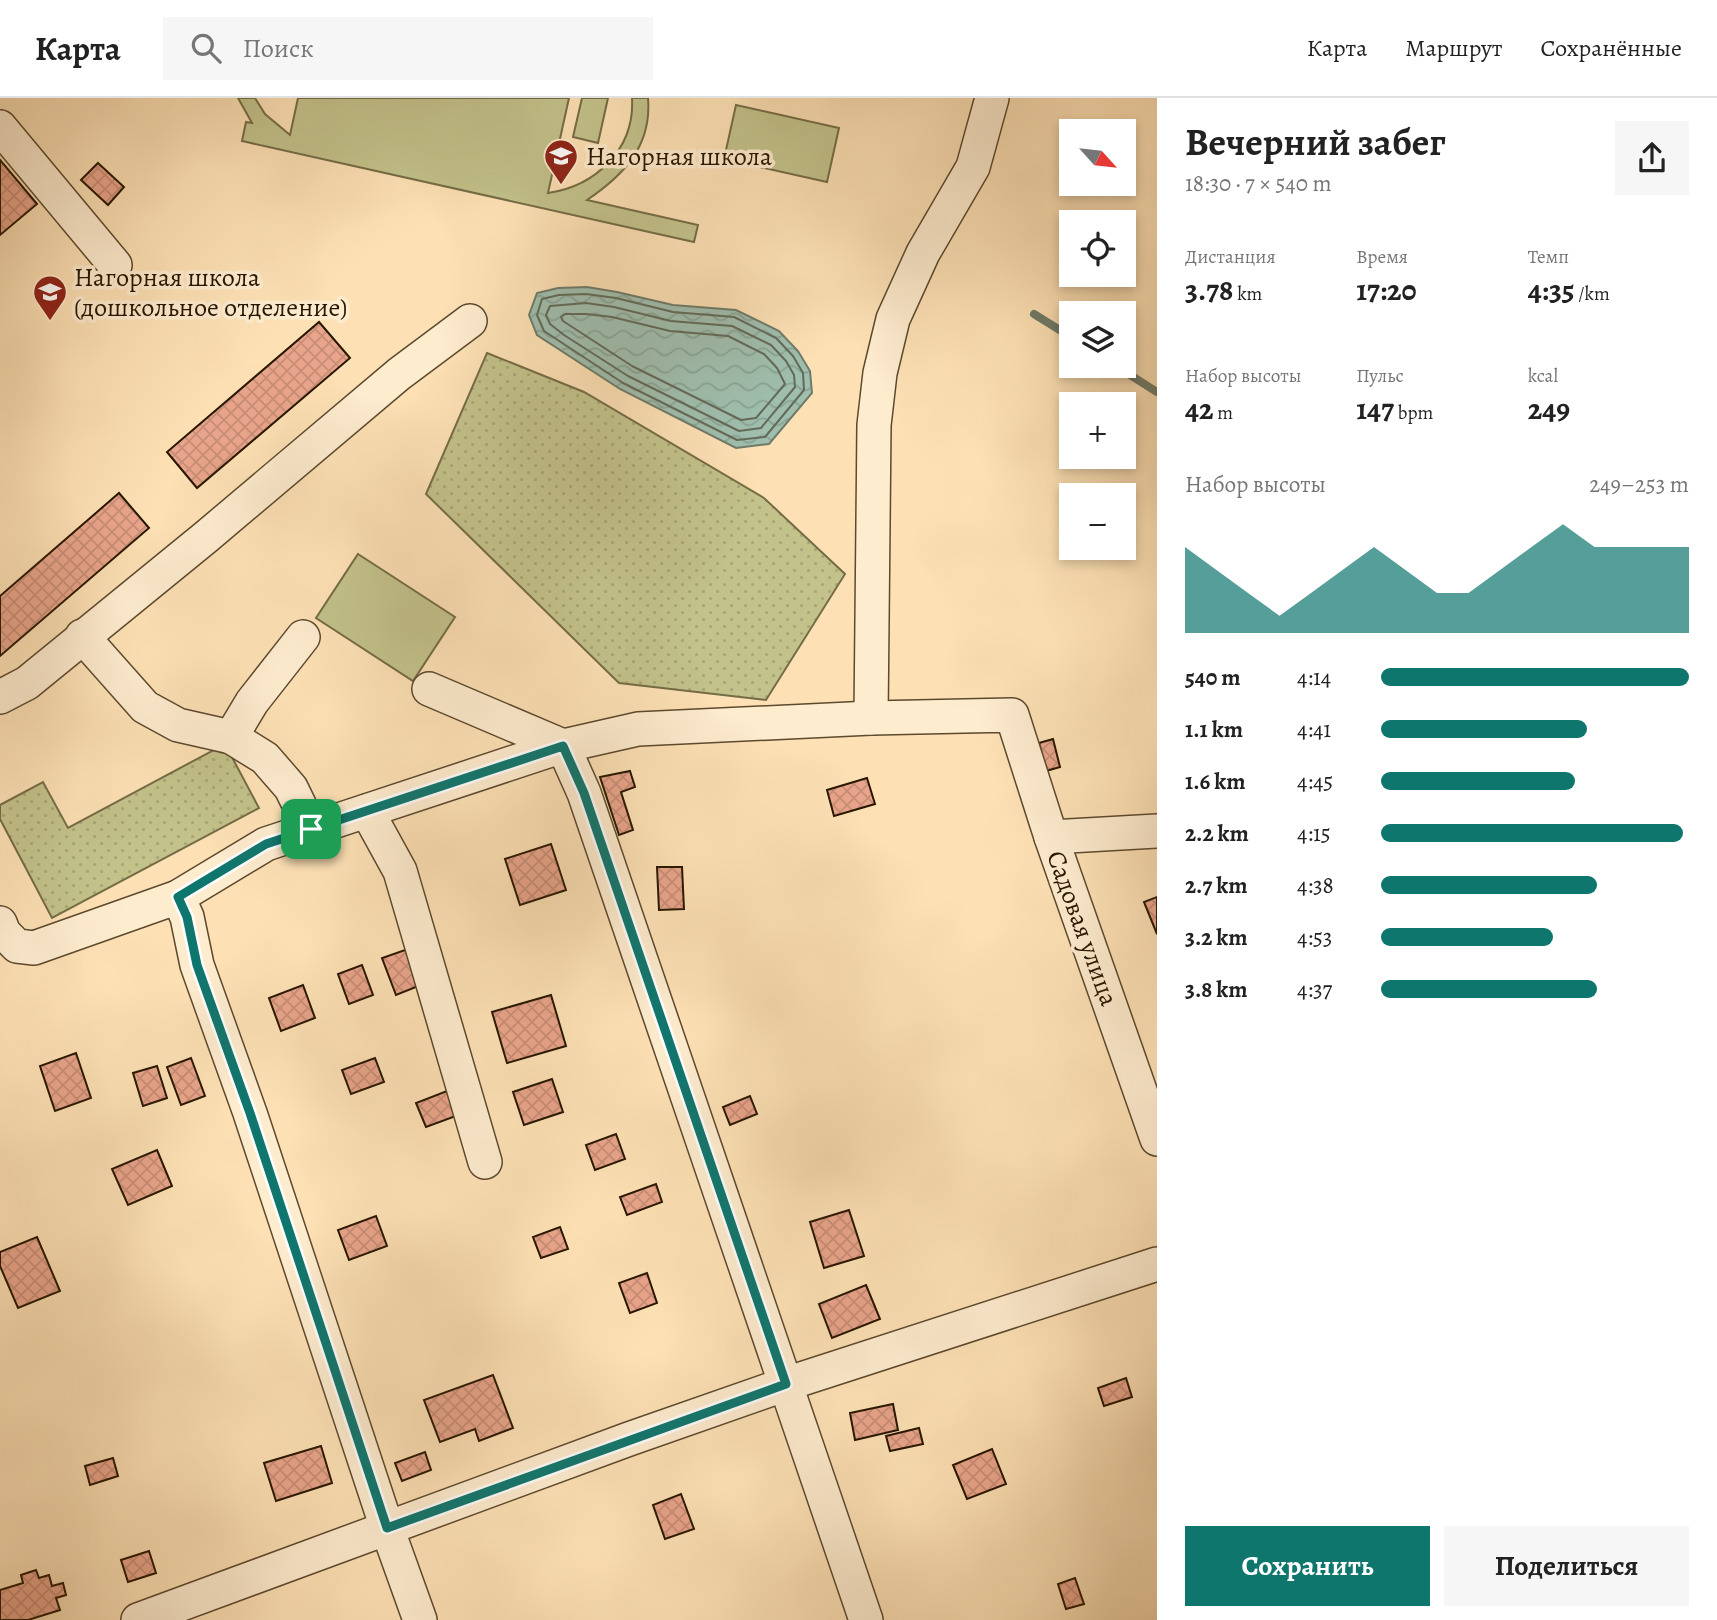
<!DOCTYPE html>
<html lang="ru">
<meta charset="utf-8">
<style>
body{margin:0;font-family:Alegreya,serif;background:#f6f6f6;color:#222;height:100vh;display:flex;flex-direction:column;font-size:26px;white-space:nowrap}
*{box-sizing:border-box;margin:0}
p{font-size:23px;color:#767676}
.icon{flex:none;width:38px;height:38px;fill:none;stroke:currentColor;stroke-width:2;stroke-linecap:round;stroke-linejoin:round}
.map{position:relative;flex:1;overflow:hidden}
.details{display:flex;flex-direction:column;background:#fff;width:560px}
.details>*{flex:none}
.needle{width:46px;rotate:117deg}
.controls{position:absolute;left:1059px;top:21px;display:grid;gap:14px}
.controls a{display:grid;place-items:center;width:77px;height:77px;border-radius:0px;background:#fff;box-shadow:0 4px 10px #0003;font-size:35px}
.pin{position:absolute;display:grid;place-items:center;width:60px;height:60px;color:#fff;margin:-30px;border-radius:14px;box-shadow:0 4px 10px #0006}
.round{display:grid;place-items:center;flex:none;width:74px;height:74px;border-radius:0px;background:#f6f6f6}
.headline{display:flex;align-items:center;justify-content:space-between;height:119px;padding:0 28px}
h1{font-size:38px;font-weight:600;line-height:52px}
.figures{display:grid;grid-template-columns:repeat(3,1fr);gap:10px;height:119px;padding:7px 28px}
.figures div{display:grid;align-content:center}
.figures b{font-size:30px;font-weight:600}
.figures small{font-size:19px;font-weight:400}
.figures p{font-size:19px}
.chart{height:196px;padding:14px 28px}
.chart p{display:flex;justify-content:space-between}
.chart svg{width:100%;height:126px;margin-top:7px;fill:#0f766e;opacity:.7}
.button{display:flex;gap:14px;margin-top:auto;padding:14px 28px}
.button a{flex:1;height:80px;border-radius:0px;background:#0f766e;color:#fff;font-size:28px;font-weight:600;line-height:80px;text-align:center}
.button a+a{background:#f6f6f6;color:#222}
ul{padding:0 28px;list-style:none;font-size:23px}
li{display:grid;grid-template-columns:112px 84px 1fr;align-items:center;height:52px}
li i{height:18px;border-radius:9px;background:#0f766e}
header{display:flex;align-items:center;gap:42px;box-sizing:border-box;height:98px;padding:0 35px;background:#fff;border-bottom:2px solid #e0e0e0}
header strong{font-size:33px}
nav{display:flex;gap:38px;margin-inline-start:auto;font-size:24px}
.search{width:490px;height:63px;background:#f6f6f6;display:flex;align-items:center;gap:18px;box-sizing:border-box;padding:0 24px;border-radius:0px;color:#767676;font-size:26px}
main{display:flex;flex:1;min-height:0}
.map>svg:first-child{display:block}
</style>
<header>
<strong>Карта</strong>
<div class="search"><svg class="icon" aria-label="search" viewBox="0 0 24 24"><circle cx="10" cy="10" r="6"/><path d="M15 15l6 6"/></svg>Поиск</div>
<nav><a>Карта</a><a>Маршрут</a><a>Сохранённые</a></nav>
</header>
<main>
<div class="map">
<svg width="1157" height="1522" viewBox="0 0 1157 1522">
<defs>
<pattern id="green-dots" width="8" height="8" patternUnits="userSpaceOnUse" patternTransform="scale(1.75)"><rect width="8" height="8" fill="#c3c28b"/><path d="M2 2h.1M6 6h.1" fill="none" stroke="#a8a676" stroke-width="1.8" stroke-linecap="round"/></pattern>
<pattern id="water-waves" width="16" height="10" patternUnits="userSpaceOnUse" patternTransform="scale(1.75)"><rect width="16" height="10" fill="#9fbeae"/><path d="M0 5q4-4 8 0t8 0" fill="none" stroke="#89a394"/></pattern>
<pattern id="building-cross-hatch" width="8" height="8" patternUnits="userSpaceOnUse" patternTransform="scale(1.75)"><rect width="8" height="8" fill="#e9a58b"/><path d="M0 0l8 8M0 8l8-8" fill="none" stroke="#c88d76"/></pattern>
</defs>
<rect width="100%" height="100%" fill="#fde1b5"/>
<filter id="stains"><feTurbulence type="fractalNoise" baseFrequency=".00286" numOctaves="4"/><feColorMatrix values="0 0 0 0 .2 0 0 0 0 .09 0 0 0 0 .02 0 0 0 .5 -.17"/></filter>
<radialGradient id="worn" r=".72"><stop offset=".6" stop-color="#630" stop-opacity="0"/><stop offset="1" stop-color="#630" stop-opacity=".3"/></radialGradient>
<g fill="url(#green-dots)" stroke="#756c46" stroke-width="2">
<polygon points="487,255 584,294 764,400 845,476 766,602 619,585 426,396"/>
<polygon points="225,646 259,710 52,820 0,721 0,707 43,684 68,730"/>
</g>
<g fill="#c3c28b" stroke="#756c46" stroke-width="2">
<path d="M238 0H255L265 16 290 37 298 0H569L548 95C596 88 635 51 632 0H648C652 48 624 77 587 102L698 127 694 144 242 43 246 24 252 25Z"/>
<polygon points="582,0 608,0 598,45 573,39"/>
<polygon points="736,7 839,30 827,84 724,61"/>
<polygon points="358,456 455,519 413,583 316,520"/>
</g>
<polygon fill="url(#water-waves)" stroke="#6f7b69" stroke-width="2" points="587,189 617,194 673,207 736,212 779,233 798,253 810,273 812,295 769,346 736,350 620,291 537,237 529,217 537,195 558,190"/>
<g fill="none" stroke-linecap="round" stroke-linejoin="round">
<g stroke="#636a58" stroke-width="2">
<polygon points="586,196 616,200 673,214 734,219 776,240 793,258 803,275 804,292 765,339 737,342 623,285 544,233 537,217 542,201 559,197"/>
<polygon points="586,205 614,209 671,223 732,228 771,247 786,263 794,277 795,289 761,330 739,333 628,278 564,237 550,226 546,217 550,208"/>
<polygon points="565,216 586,216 612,219 670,233 728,238 764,256 777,270 785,286 756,320 741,322 632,268 563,223 561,219"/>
</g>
<g stroke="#6f7b69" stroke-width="8">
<polyline points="1034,216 1071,239"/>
<polyline points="1116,268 1157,294"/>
</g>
</g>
<g fill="url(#building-cross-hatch)" stroke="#271601" stroke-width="2">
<polygon points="0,62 37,106 0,137"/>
<polygon points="98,65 124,89 108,107 81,82"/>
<polygon points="319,224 350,260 197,390 167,354"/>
<polygon points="119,395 149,430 0,558 0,498"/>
<polygon points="1053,641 1060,669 1046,673 1039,645"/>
<polygon points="630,673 635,689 621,694 633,732 619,737 600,679"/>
<polygon points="867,680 875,706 834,718 827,692"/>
<polygon points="551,746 566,792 520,807 505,761"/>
<polygon points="657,769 682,769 684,811 659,812"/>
<polygon points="1157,799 1157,836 1144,804"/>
<polygon points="408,851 421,887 396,897 382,860"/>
<polygon points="362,867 373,897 349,906 338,876"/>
<polygon points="303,887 315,920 281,933 269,900"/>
<polygon points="551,897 566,948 507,965 492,914"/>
<polygon points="76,955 91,1000 55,1013 40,968"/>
<polygon points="191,960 205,998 181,1007 167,969"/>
<polygon points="375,960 384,984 351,996 342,972"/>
<polygon points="157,968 167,1000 143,1008 133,975"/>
<polygon points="552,981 563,1014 524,1027 513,994"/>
<polygon points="447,993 456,1018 426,1029 416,1005"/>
<polygon points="750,998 757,1016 730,1027 723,1009"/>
<polygon points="616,1036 625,1061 595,1072 586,1047"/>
<polygon points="157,1052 172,1088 128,1107 112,1071"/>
<polygon points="656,1086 662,1104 627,1117 620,1099"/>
<polygon points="849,1112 864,1158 824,1170 810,1124"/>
<polygon points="376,1118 387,1148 349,1162 338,1132"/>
<polygon points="560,1129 568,1151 541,1160 533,1139"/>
<polygon points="37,1139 60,1193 18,1210 0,1168 0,1154"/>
<polygon points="647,1175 657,1205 630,1215 619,1185"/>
<polygon points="866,1187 880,1221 832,1240 819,1206"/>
<polygon points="493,1277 513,1330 479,1343 475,1331 440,1344 424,1302"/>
<polygon points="1126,1280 1132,1299 1104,1308 1098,1290"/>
<polygon points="893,1306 898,1332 855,1342 850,1315"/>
<polygon points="919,1330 923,1346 890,1353 886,1338"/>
<polygon points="321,1348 332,1385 276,1403 264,1365"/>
<polygon points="992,1351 1006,1386 967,1401 953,1367"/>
<polygon points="425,1354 431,1372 402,1383 395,1365"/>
<polygon points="113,1360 118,1378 90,1387 85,1368"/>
<polygon points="681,1396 694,1431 665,1441 653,1407"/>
<polygon points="149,1453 156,1475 128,1484 121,1462"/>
<polygon points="36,1472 39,1480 49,1477 52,1488 63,1485 66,1497 56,1500 60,1512 28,1522 0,1522 0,1492 23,1485 21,1477"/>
<polygon points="1075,1480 1084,1506 1066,1511 1058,1486"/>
</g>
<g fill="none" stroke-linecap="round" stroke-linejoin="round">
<g stroke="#5c492e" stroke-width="36">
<g id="minor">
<polyline points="0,29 115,167"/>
<polyline points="82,538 145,609 178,627 231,639 252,604 303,539"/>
<polyline points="429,591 563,648 584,695 866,1522"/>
<polyline points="0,599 27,585 206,439 399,276 470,223"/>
<polyline points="871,620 874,327 880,275 893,221 923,155 973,69 992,0"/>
<polyline points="231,639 265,660 291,690 311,731"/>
<polyline points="367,713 400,773 485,1064"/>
<polyline points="1051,739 1157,733"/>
<polyline points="178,799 187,819 197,867 250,1015 387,1430 420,1522"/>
<polyline points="0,825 4,835 17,848 34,850 178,799 266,746 563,648 638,631 871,620 1012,617 1051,739 1157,1041"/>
<polyline points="138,1522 629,1341 786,1286 1157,1166"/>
</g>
</g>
<use href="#minor" stroke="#feeccf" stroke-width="33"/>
</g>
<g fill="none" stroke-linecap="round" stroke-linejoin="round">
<g stroke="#fff" stroke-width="14">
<polygon id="route" points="563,648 584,695 786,1286 387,1430 250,1015 197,867 187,819 178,799 266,746"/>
</g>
<use href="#route" stroke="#0f766e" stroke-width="9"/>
</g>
<defs>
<g id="school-pin" transform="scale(1.75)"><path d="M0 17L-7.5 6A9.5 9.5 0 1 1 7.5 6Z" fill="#8f2418" stroke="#feeccf"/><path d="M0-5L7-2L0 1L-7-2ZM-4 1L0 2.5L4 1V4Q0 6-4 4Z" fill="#fff"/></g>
</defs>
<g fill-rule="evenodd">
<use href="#school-pin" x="561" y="58"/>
<use href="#school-pin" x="50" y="194"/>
</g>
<g text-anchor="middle" stroke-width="7" stroke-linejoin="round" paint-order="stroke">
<g font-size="26" fill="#271601" stroke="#feeccf" text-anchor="start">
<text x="586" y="67">Нагорная школа</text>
<text x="74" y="188">Нагорная школа<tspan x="74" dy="30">(дошкольное отделение)</tspan></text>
</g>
<g font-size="26" fill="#271601" stroke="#feeccf">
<text transform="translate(1083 830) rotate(70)" y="9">Садовая улица</text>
</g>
</g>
<rect width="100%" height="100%" filter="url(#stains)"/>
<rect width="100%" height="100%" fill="url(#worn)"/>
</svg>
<div class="controls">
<a><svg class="needle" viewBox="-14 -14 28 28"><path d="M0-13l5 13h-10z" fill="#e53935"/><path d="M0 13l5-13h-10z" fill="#767676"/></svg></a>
<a><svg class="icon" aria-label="locate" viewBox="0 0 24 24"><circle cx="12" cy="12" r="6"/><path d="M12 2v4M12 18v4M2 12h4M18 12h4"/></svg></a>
<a><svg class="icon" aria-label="layers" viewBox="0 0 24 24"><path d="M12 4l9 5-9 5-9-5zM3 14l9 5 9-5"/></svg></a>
<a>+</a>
<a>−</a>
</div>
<div class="pin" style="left:311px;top:731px;background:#1e9e55"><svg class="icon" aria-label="arrive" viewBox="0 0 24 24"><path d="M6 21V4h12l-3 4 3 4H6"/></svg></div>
</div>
<section class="details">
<div class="headline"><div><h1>Вечерний забег</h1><p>18:30 · 7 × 540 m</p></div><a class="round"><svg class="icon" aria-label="share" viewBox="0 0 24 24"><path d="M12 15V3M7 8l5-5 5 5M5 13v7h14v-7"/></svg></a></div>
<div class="figures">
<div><p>Дистанция</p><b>3.78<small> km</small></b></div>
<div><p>Время</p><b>17:20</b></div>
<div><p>Темп</p><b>4:35<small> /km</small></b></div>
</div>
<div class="figures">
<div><p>Набор высоты</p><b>42<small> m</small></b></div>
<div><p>Пульс</p><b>147<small> bpm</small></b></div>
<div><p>kcal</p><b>249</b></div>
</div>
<div class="chart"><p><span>Набор высоты</span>249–253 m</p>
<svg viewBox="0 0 160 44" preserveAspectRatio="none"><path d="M0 44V14L10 22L20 30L30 38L40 30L50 22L60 14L70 22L80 30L90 30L100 22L110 14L120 6L130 14L140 14L150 14L160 14V44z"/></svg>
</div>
<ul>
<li><b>540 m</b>4:14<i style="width:100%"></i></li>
<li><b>1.1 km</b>4:41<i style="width:67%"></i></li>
<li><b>1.6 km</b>4:45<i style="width:63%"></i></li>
<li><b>2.2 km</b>4:15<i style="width:98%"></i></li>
<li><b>2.7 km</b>4:38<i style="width:70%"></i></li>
<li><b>3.2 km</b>4:53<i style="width:56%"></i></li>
<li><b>3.8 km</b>4:37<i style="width:70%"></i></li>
</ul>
<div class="button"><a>Сохранить</a><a>Поделиться</a></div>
</section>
</main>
